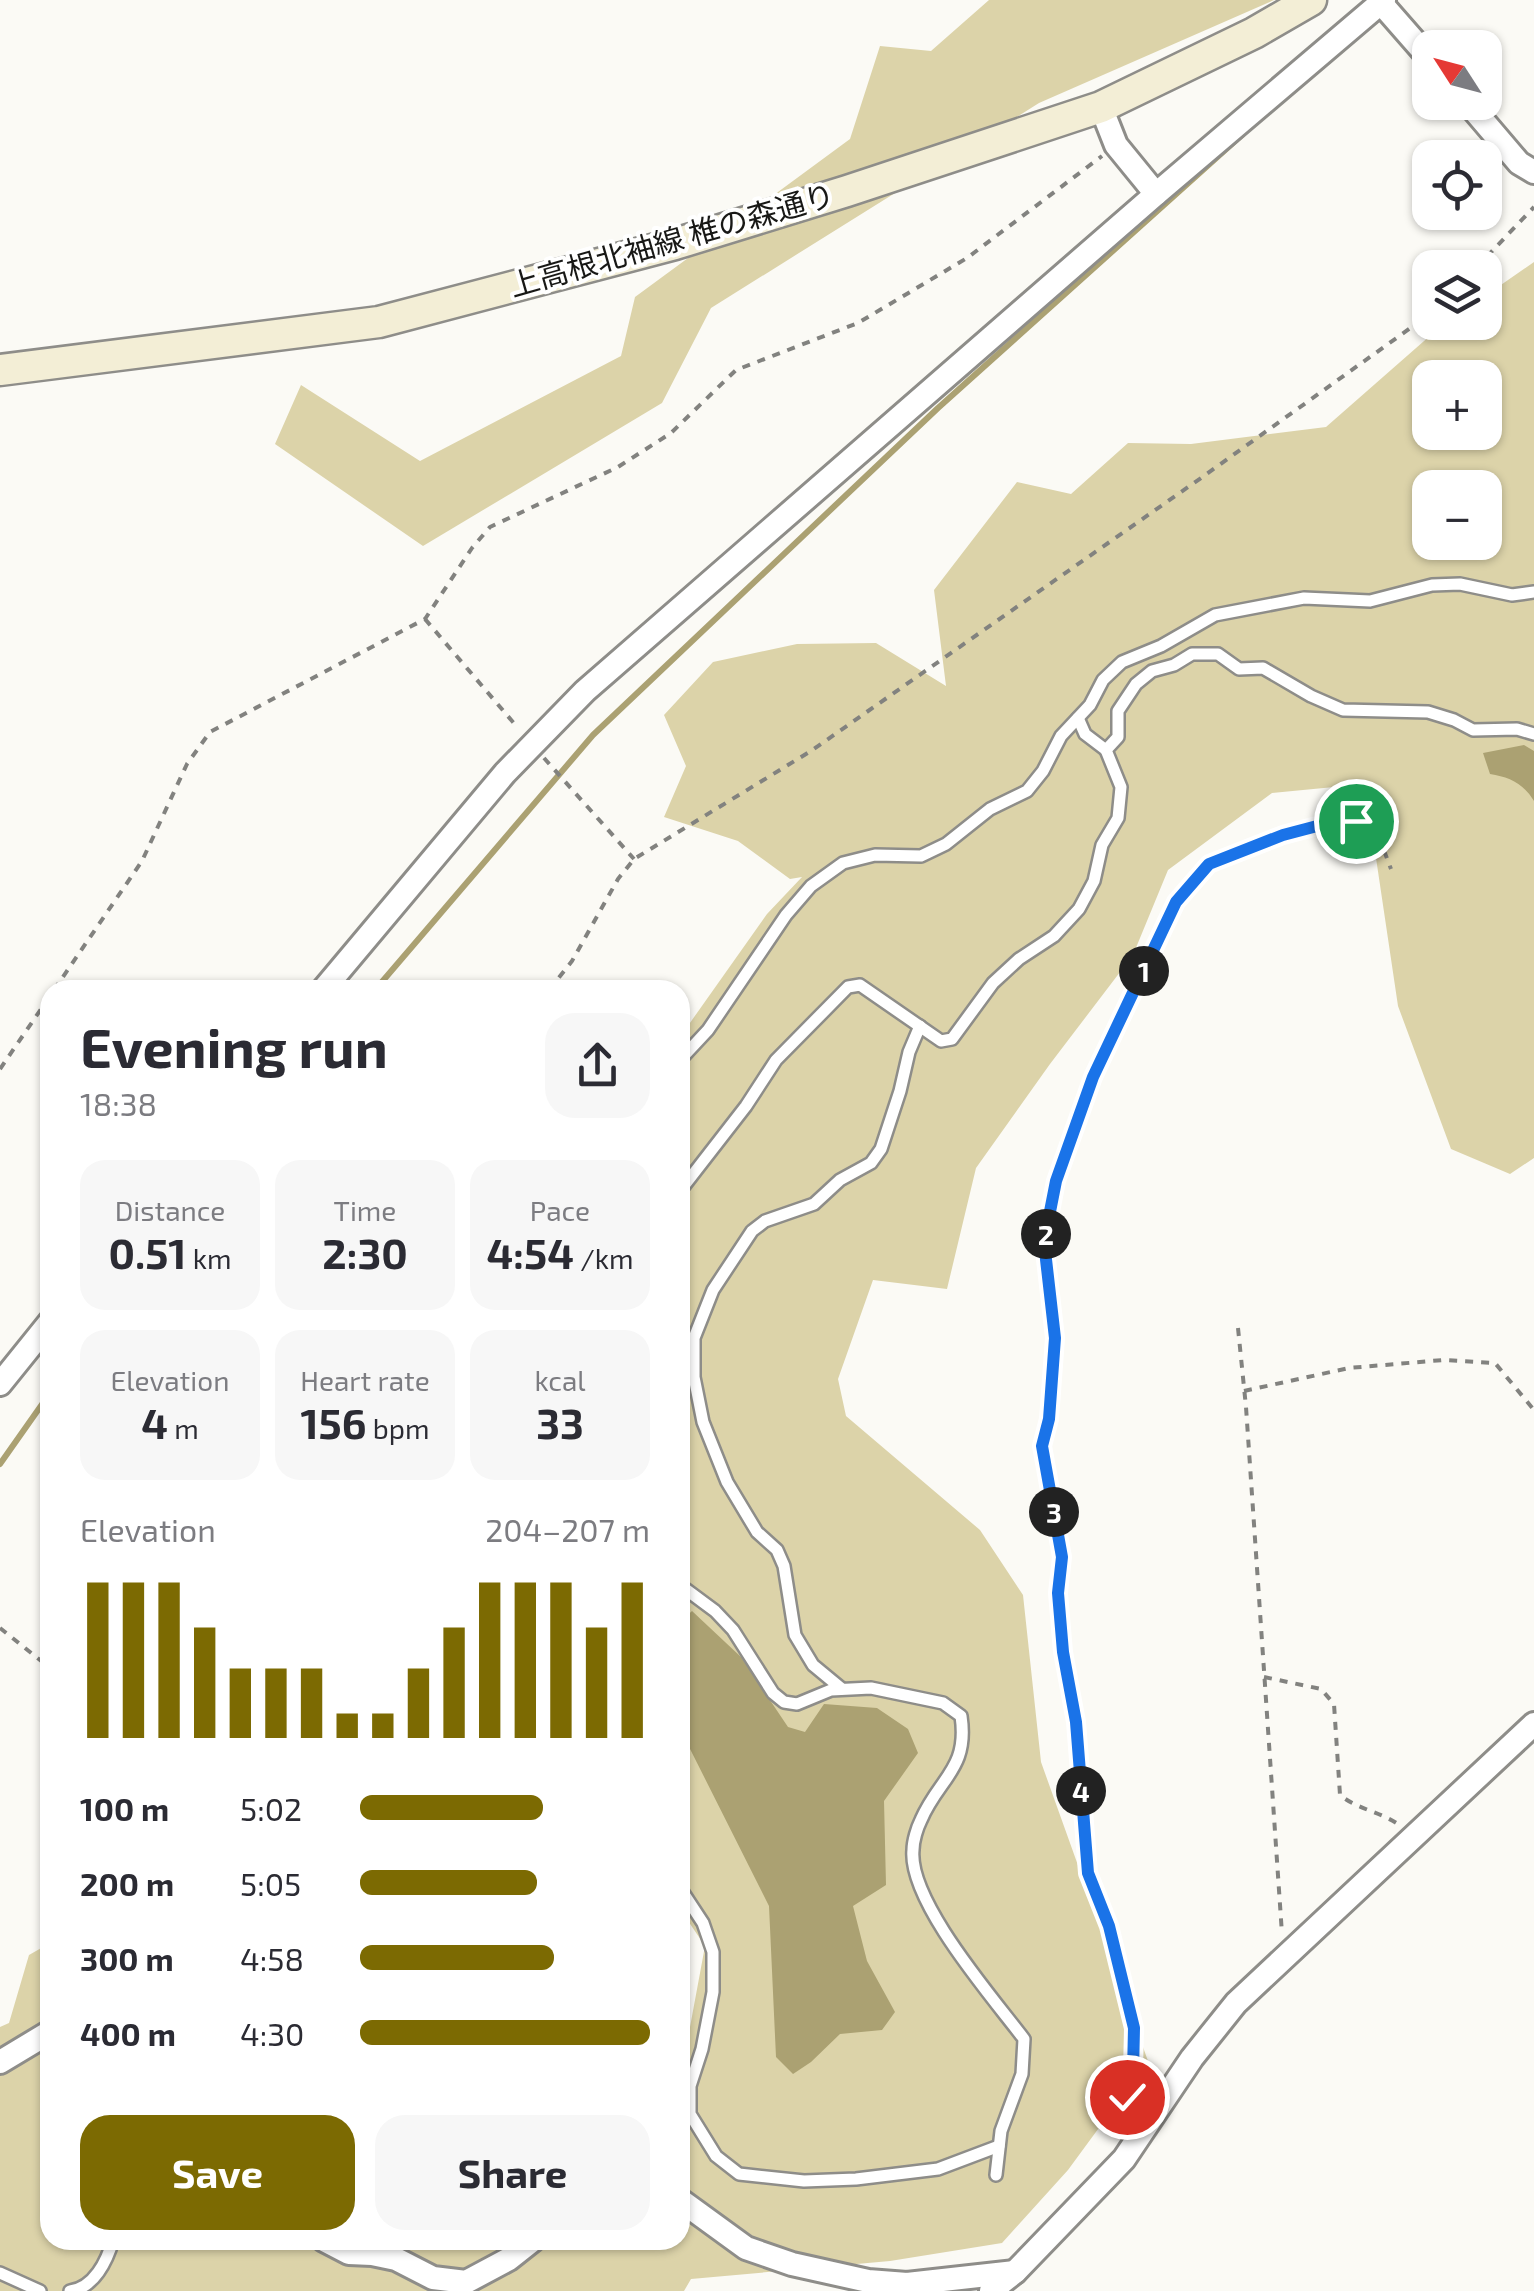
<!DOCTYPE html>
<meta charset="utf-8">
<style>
body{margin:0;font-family:"Exo 2","Noto Sans JP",sans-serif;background:#f7f7f7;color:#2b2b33;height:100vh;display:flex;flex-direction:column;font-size:38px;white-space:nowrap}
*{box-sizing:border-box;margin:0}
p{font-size:32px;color:#7c7c81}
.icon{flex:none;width:55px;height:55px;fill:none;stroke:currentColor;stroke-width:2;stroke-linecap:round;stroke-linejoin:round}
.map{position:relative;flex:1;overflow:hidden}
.details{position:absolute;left:40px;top:980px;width:650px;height:1270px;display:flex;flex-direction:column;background:#fff;border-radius:30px;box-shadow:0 2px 8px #0004}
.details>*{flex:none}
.needle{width:65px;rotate:306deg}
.tools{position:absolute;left:1412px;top:30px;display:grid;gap:20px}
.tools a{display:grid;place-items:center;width:90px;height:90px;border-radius:20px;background:#fff;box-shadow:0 2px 8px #0004;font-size:50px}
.pin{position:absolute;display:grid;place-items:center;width:85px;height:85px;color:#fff;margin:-42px;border:5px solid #fff;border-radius:50%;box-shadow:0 2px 10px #0007}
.km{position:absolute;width:50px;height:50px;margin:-25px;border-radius:50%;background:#222;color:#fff;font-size:28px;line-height:50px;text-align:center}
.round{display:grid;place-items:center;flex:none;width:105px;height:105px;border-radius:30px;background:#f7f7f7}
.overview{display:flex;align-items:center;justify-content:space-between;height:170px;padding:0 40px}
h1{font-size:55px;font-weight:700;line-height:75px}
.figures{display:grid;grid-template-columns:repeat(3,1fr);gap:15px;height:170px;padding:10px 40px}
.figures div{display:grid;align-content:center;border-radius:25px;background:#f7f7f7;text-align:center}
.figures b{font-size:42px;font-weight:700}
.figures small{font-size:28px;font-weight:400}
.figures p{font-size:28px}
.chart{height:280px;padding:20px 40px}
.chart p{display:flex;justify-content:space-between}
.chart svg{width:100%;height:180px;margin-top:10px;stroke:#7c6a02;stroke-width:6}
.button{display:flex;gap:20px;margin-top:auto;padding:20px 40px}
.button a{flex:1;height:115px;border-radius:30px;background:#7c6a02;color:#fff;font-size:40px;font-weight:700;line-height:115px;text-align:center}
.button a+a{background:#f7f7f7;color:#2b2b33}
ul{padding:0 40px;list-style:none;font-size:32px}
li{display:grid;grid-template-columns:160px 120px 1fr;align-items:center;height:75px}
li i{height:25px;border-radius:12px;background:#7c6a02}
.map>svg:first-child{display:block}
</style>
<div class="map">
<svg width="1534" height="2291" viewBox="0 0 1534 2291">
<rect width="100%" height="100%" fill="#fbfaf5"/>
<g fill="#dcd3a9" fill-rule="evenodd">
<polygon points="989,0 1274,0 1039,103 711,308 662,403 423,546 275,444 301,385 420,461 621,356 635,297 850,139 880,46 931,51"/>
<path d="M1534 262V1158L1510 1174 1451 1149 1398 1006 1365 784 1272 793 1168 870 1133 955 1050 1064 976 1168 947 1289 873 1280 838 1379 846 1416 980 1530 1023 1595 1041 1762 1148 2061 1068 2170 1002 2243 890 2261 691 2279 684 2291H0V2027L9 2023 29 1955 50 1943V2240H680V2124L689 2127 680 2111V2081L705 1946 680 1909V1037L767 914 802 877 790 879 738 841 664 817 686 766 664 715 713 662 797 644 876 643 946 686 934 590 1017 482 1071 494 1128 443 1191 444 1326 427 1432 334 1448 323 1485 322V296ZM1430 378H1485V432H1430ZM1430 488H1485V542H1430Z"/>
</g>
<g fill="#aba172">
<path d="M1524 745 1534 751V801C1523 783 1509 777 1490 774L1483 753Z"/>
<polygon points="692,1611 741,1657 788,1727 805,1732 824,1704 877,1708 908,1729 918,1753 884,1801 886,1885 853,1906 867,1961 895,2012 882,2030 840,2034 811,2062 793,2074 776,2057 769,1906 680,1729 680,1622"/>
</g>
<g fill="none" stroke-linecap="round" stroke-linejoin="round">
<g stroke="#aba172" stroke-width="6">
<polyline points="375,990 593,735 938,408 1243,134"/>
<polyline points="0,1464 50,1393"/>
</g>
<g stroke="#8e8d89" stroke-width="16">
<g id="lane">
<polyline points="1078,718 1085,734 1106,750"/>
<polyline points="680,1060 708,1030 786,915 811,886 843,863 875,855 921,856 946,844 990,809 1027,791 1043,771 1061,736 1090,705 1103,680 1122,662 1161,646 1215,615 1304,598 1370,601 1432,585 1460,584 1512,595 1534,592"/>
<polyline points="680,1191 746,1106 776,1060 848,987 860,985 941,1041 952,1039 993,983 1019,959 1054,936 1079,909 1094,881 1102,845 1118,818 1121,787 1106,750 1118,737 1118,711 1136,684 1152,671 1174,665 1192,654 1218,654 1239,669 1263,668 1311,696 1343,710 1428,712 1454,720 1473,730 1517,729 1534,734"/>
<path d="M680 1585 715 1611 733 1630 773 1693 784 1702 797 1704 831 1690 871 1688 943 1703 961 1716C969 1769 939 1778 921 1820 917 1828 913 1841 913 1850 908 1901 993 1998 1024 2039L1022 2074 1001 2131 996 2175"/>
<polyline points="842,1689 813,1665 795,1635 784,1566 777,1550 757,1532 727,1482 703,1422 694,1377 694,1338 713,1290 752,1231 765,1221 814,1204 840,1180 871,1163 881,1149 900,1091 909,1052 920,1026"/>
<polyline points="680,1888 703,1923 713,1952 713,1992 702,2049 690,2086 690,2114 716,2156 739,2174 804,2181 856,2179 938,2169 999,2146"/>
<polyline points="0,2273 40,2291"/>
<path d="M70 2291C94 2288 107 2261 113 2240"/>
</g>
</g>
<g stroke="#8e8d89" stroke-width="28">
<g id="street">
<polyline points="1381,3 1430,59"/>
<polyline points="1467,102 1519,163 1534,172"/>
<polyline points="1101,107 1116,145 1156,194"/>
<polyline points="323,990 505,773 585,691 1156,194 1384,0"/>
<polyline points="0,1384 50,1322"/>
<polyline points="0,2062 50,2032"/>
<polyline points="680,2200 746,2248 792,2264 868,2281 907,2284 1015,2272"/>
<polyline points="324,2240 349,2253 372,2254 396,2259 433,2278 466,2282 509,2259 533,2240"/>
<polyline points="991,2291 1015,2272 1124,2159 1192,2058 1236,2003 1534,1724"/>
</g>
</g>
<g stroke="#8e8d89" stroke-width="35">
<polyline id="secondary" points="0,370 379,322 675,244 847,191 1101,107 1254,33 1311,0"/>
</g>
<g stroke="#82827f" stroke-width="4" stroke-dasharray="8 8" stroke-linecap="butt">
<polyline points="1476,268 1534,207"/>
<polyline points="425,619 518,728"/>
<polyline points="544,758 634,859"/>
<polyline points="54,990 142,861 187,764 210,732 425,619 472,548 490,527 618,467 671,433 736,370 858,323 967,258 1102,156"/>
<polyline points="549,990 572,961 618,879 634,859 811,751 1201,478 1430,314"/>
<polyline points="0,1069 50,996"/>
<polyline points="1238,1328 1246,1407 1282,1934"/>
<polyline points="1244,1391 1349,1368 1443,1360 1495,1363 1534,1410"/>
<polyline points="0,1628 50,1668"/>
<path d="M1264 1677 1321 1689 1334 1704 1340 1795C1357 1809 1378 1811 1398 1824"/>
<polyline points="1125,2119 1133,2072 1134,2028 1109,1926 1088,1873 1076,1722 1063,1652 1059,1593 1063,1557 1042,1447 1049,1419 1055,1338 1044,1242 1057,1181 1093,1077 1175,902 1209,864 1283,835 1340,820 1356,821 1369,828 1380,840 1391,869"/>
</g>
<use href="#lane" stroke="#fff" stroke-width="11"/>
<use href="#street" stroke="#fff" stroke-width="22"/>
<use href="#secondary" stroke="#f3eed6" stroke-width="30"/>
</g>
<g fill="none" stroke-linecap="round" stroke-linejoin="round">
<g stroke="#fff" stroke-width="20">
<polyline id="route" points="1127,2097 1133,2072 1134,2028 1109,1926 1088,1873 1076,1722 1063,1652 1058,1593 1062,1557 1042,1446 1049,1419 1055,1338 1044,1242 1056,1181 1093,1077 1176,902 1209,864 1283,835 1340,820 1356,821"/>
</g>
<use href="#route" stroke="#1a73e8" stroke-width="12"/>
</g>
<g text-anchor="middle" stroke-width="8" stroke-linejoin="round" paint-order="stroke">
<g font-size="30" fill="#181816" stroke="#fff">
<text transform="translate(672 241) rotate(-16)" y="10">上高根北袖線 椎の森通り</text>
</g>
</g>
</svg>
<div class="tools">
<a><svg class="needle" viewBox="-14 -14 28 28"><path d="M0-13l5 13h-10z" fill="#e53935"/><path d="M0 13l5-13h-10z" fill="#7c7c81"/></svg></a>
<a><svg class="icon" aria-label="locate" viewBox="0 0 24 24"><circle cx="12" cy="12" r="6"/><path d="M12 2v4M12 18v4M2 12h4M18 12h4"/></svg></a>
<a><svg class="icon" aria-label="layers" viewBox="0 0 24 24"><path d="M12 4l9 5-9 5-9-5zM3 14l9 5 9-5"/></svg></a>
<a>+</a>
<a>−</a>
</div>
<div class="pin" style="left:1356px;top:821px;background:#1e9e55"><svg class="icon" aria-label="arrive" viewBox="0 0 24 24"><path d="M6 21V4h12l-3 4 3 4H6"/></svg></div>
<div class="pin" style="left:1127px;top:2097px;background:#d93025"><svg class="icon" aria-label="check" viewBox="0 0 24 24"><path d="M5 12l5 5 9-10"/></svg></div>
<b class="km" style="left:1144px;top:971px">1</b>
<b class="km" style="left:1046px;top:1234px">2</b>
<b class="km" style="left:1054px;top:1512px">3</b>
<b class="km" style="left:1081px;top:1791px">4</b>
<section class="details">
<div class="overview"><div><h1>Evening run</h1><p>18:38</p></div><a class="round"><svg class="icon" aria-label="share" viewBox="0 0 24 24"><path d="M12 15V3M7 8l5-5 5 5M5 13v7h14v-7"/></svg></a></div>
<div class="figures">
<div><p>Distance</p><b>0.51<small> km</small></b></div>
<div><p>Time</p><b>2:30</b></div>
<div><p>Pace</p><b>4:54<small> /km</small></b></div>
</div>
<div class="figures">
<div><p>Elevation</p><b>4<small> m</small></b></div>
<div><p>Heart rate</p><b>156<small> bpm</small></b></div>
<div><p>kcal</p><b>33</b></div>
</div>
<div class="chart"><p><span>Elevation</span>204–207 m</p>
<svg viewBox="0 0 160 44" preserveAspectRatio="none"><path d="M5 44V6M15 44V6M25 44V6M35 44V17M45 44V27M55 44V27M65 44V27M75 44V38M85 44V38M95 44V27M105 44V17M115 44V6M125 44V6M135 44V6M145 44V17M155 44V6"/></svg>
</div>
<ul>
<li><b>100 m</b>5:02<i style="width:63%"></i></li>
<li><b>200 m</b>5:05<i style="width:61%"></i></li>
<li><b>300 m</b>4:58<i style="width:67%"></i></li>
<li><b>400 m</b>4:30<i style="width:100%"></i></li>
</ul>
<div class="button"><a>Save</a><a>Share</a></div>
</section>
</div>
